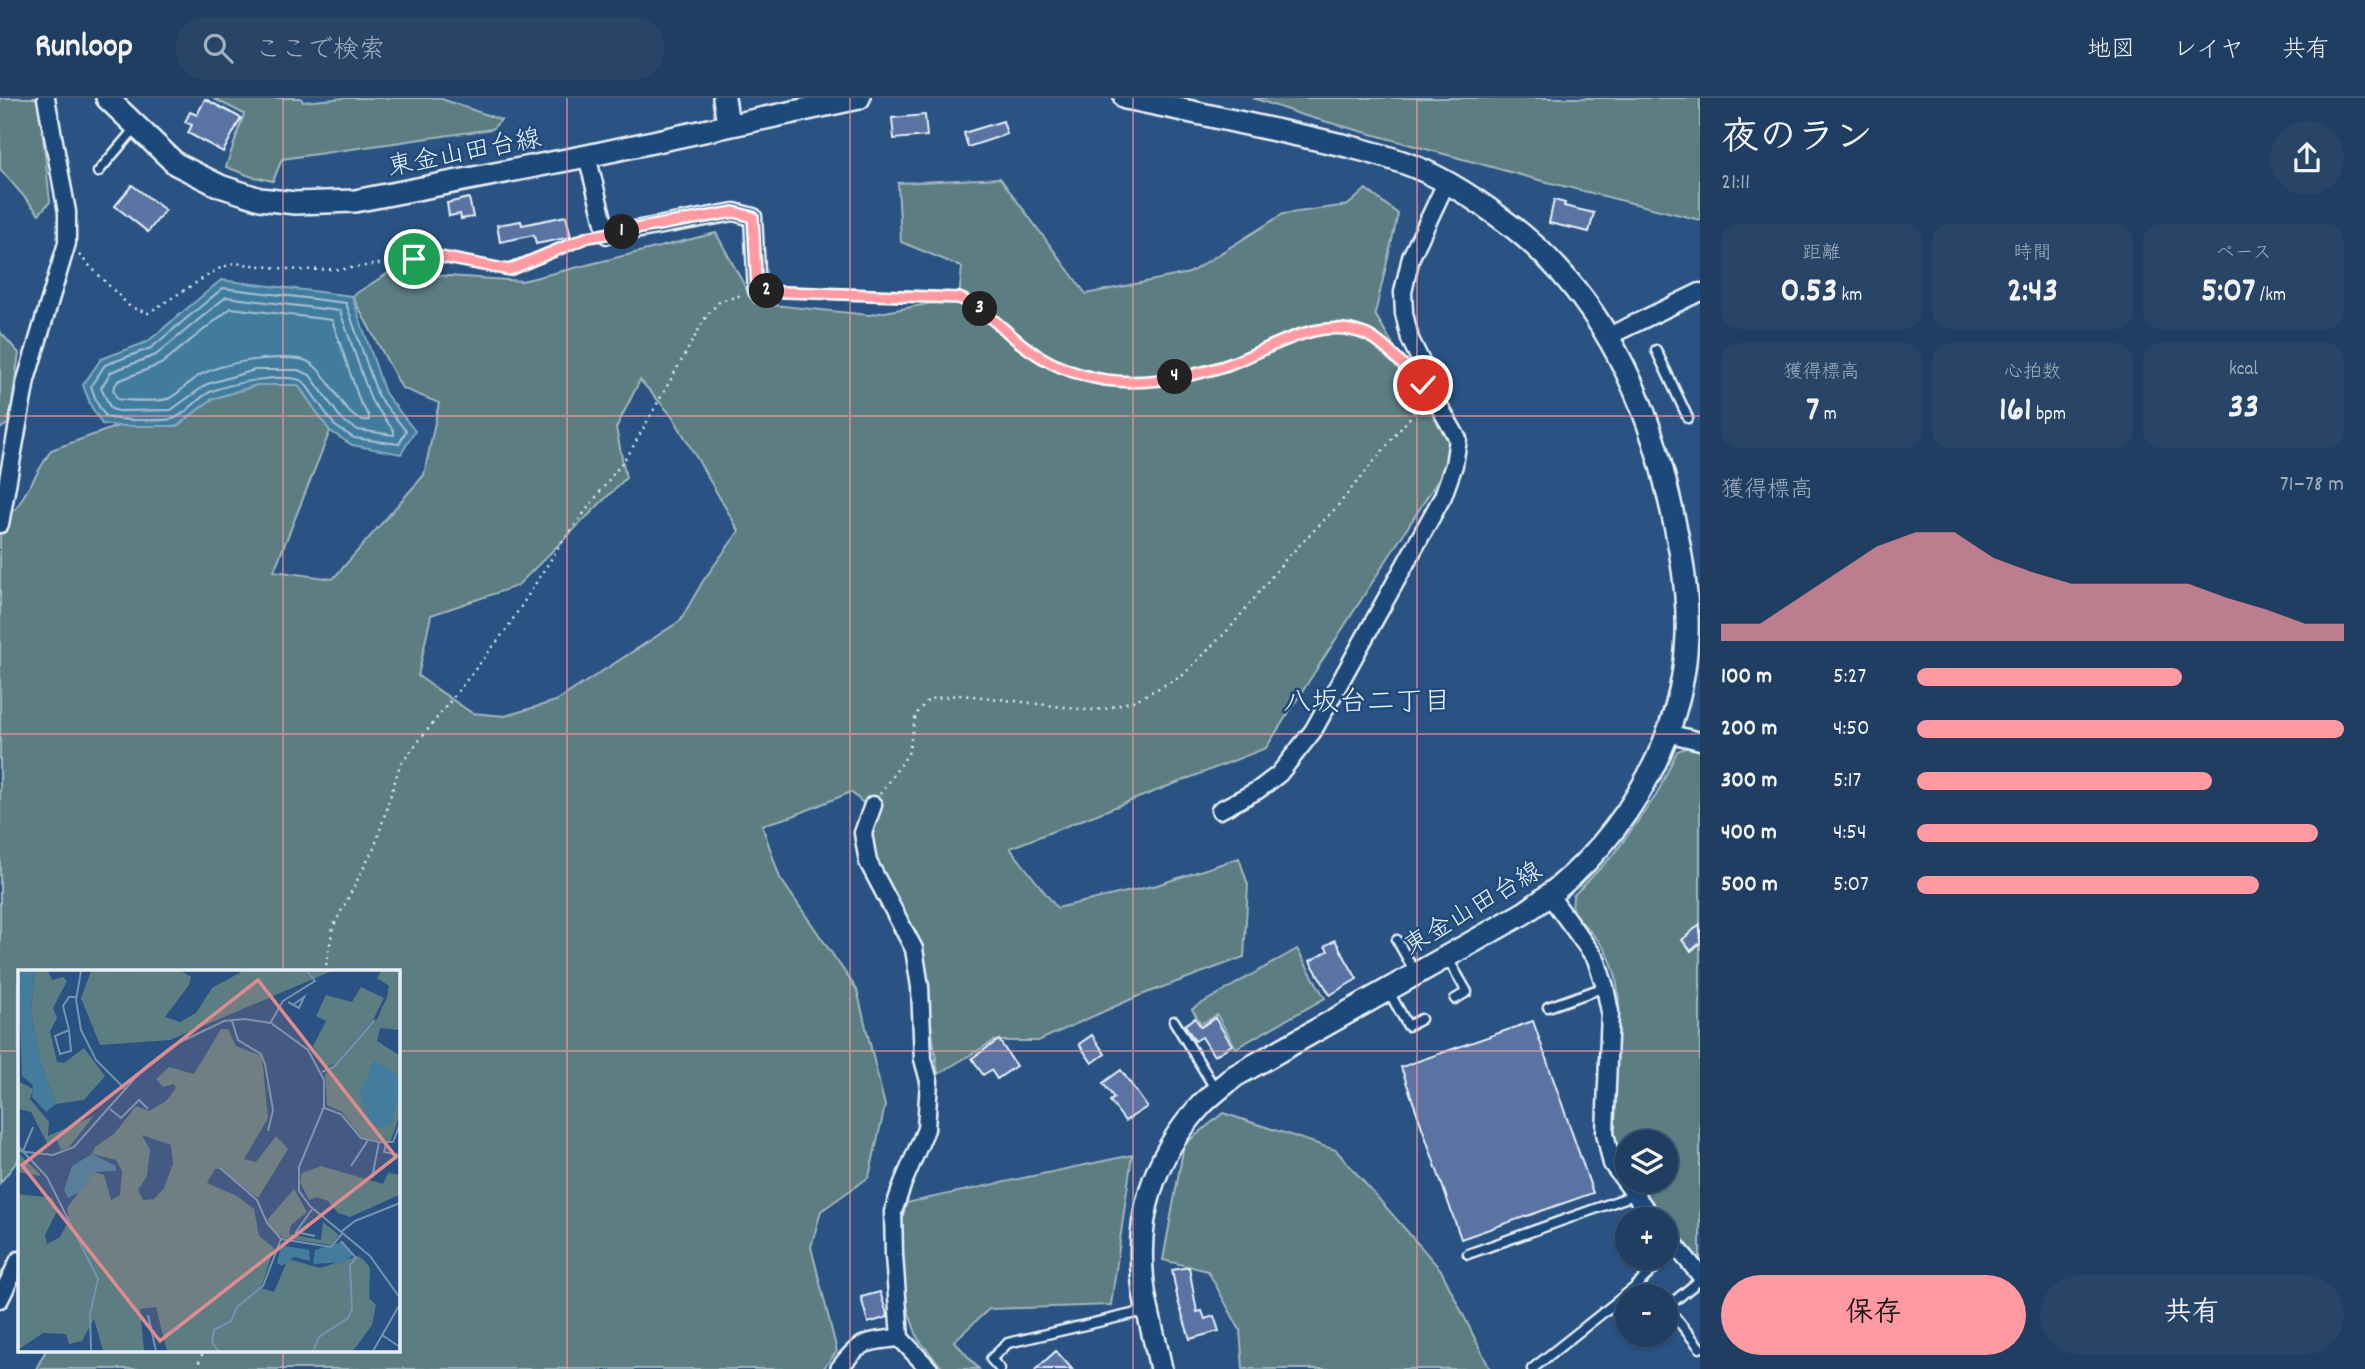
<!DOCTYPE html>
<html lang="ja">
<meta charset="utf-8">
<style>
body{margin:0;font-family:Dekko,"Klee One",sans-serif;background:#284568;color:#f1f3f6;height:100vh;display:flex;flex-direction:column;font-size:26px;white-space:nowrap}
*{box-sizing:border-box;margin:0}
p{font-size:23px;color:#a2aebe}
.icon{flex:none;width:38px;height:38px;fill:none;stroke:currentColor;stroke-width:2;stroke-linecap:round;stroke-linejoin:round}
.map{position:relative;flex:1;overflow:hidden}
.details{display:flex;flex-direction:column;background:#203e62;width:665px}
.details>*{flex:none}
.buttons{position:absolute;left:1615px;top:1032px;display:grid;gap:14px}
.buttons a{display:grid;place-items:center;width:63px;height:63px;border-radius:50%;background:#203e62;box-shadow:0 2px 5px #0004,0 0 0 2px #3d5777;font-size:35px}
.pin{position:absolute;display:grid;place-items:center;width:60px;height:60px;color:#fff;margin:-30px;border:4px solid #fff;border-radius:50%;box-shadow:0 2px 7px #0007}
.km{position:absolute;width:35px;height:35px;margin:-18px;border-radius:50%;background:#222;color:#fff;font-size:19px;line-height:35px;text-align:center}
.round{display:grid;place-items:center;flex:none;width:74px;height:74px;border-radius:37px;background:#284568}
.headline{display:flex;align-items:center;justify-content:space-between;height:119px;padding:0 21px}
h1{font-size:38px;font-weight:700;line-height:52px}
.figures{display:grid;grid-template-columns:repeat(3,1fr);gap:10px;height:119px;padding:7px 21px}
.figures div{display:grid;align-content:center;border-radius:18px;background:#284568;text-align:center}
.figures b{font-size:35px;font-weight:700}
.figures small{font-size:19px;font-weight:400}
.figures p{font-size:19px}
.chart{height:196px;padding:14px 21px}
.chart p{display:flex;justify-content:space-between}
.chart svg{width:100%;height:126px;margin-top:7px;fill:#ff9aa2;opacity:.7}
.primary-button{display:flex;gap:14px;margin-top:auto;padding:14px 21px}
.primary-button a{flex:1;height:80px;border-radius:42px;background:#ff9aa2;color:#111;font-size:28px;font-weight:700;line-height:80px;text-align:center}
.primary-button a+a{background:#284568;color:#f1f3f6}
ul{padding:0 21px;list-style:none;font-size:23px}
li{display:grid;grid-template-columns:112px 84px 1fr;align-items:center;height:52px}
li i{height:18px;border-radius:9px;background:#ff9aa2}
header{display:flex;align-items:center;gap:42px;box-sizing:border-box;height:98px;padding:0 35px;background:#203e62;border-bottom:2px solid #3d5777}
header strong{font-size:33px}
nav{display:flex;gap:38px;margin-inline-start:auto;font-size:24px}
.search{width:490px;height:63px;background:#284568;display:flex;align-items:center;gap:18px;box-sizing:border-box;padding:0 24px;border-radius:38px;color:#a2aebe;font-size:26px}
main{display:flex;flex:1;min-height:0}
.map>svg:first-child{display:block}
</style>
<header>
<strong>Runloop</strong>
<div class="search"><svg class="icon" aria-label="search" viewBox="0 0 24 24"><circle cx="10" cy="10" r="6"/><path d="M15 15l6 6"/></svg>ここで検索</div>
<nav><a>地図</a><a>レイヤ</a><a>共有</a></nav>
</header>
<main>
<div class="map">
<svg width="1700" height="1271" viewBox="0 0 1700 1271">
<rect width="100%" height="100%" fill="#2a5282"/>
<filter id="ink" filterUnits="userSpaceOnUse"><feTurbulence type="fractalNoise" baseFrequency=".0143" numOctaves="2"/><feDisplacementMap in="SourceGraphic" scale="14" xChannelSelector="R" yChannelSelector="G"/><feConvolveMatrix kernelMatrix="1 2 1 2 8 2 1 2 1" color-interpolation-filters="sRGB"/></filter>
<g filter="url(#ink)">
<g fill="#5c7d82" stroke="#a2b7bd" stroke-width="2" fill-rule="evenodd">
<polygon points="0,0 39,0 50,104 39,116 0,71"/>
<polygon points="213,0 301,0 303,4 345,0 439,0 501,22 492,31 282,61 273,83 250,78 226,69 244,16"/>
<polygon points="1253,0 1700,0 1700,122 1539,82 1302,17"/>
<path d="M1000 80 1086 196 1189 175 1283 116 1348 107 1366 91 1398 116 1375 216 1456 354 1266 650 1010 750 1057 810 1157 787 1239 760 1248 787 1244 859 1136 899 1038 943H994L938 976 919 840 874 764 871 739 874 715 851 694 793 718 762 727 780 780 857 892 885 1008 869 1079 821 1113 811 1149 837 1253 823 1271H36L46 1252H397V874H19V1061L0 1085V418L16 411 51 352 118 328H177L212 301 257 287H298L330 333 274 473 333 481 424 377 439 305 402 290 352 198 390 174 522 183 716 135 754 205 869 217 959 200 962 169 901 144 898 85ZM640 282 673 319 739 433 703 483 680 523 556 603 505 618 472 615 418 578 431 517 517 488 626 380 616 330Z"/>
<polygon points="0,234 19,255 9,325 0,331"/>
<path d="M1689 649 1700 651V1166L1634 1083H1666V1045H1628L1627 1075C1588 1025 1641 918 1607 855 1599 840 1583 827 1572 814L1573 798 1614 756 1657 696 1677 653Z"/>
<polygon points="1297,851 1325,900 1236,950 1217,917 1201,926 1192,911"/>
<polygon points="1223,1015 1336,1052 1441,1172 1490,1271 1243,1271 1240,1232 1208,1173 1163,1162 1184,1047"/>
<polygon points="1132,1057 1111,1207 989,1211 954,1243 979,1271 943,1271 918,1241 892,1166 906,1105"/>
</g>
<polygon fill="#437c9d" stroke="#85abc1" stroke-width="2" points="221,182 352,198 385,295 415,333 401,356 352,347 330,333 298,287 257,287 212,301 177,328 118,328 102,326 91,308 83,287 101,261 147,244"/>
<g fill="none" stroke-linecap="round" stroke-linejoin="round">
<g stroke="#a6c2d4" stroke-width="2">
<path d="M223 190 346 205 378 298 406 333 399 346 354 340 335 328 304 284C287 273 228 286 210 294 197 300 188 315 175 320 166 324 116 322 106 319L97 305 91 288 105 267 151 250Z"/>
<polygon points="226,199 340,213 371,302 394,333 394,337 358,332 342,322 310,277 298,272 255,272 207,286 171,312 119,313 111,311 101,290 111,274 156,257"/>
<path d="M231 210 332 222 360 304 369 318V322C341 327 330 265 300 261 270 258 227 263 200 277 189 283 181 294 170 300 162 304 126 303 117 301L113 291 118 283 161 266Z"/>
</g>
</g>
<g fill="#5a73a3" stroke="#e8f1f8" stroke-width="2">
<polygon points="205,1 241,20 223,54 188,35 192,27 185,24 190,14 197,17"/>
<polygon points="925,17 927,38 894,41 892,20"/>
<polygon points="1003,23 1007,36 968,49 964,35"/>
<polygon points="132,87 165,112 148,134 115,108"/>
<polygon points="469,100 473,119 461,121 460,116 449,118 447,105"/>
<polygon points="1554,102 1565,105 1564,108 1594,115 1589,134 1549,125"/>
<polygon points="566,118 571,139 536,146 534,137 500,144 497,127 521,123 522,127"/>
<polygon points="1700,826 1700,845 1691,853 1682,842"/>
<polygon points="1335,842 1357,881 1330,897 1310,863 1328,853 1325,848"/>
<polygon points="1195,920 1201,929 1215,920 1232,947 1214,958 1202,939 1195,943 1185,927"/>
<polygon points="1533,923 1593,1095 1461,1141 1401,969"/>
<polygon points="1092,937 1105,956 1092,965 1079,946"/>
<polygon points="999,942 1016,968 997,981 991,972 983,977 972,960"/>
<polygon points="1121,972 1147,1009 1125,1023 1110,1003 1114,1000 1103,985"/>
<polygon points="1189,1169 1197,1214 1202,1213 1205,1221 1214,1218 1219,1233 1190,1241 1178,1203 1172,1172"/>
<polygon points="880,1194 888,1219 868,1225 861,1199"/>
<polygon points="1056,1253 1072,1271 1036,1271"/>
</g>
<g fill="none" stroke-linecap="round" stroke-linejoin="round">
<g stroke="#e8f1f8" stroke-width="13">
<g id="lane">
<polyline points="98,74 136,29"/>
<polyline points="1656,252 1688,320"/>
<polyline points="1397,842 1416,876"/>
<polyline points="1447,859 1467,894 1455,901"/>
<polyline points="1389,894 1408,928 1421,921"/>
<polyline points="1548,909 1605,889"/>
<polyline points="1174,923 1216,992"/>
<polyline points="1468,1156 1634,1097"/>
<polyline points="1700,1182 1667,1209 1700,1250"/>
<polyline points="1000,1271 991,1261 1008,1245 1145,1213"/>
<polyline points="1532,1271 1634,1190 1665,1160"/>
</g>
</g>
<g stroke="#e8f1f8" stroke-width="21">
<g id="street">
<polyline points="587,58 607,137 734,114 753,119 757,193"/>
<polyline points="1609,238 1700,194"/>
<polyline points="0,426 26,282 67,145 67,114 46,0"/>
<polyline points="1667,635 1700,643"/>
<polyline points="873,707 863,735 868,764 914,851 920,889 923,961 929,983 926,1031 903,1085 893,1114 894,1157 900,1240 929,1271"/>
<polyline points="1220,712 1258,692 1279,676 1313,633 1443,398 1454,367 1458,341 1431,294 1430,282 1410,241 1404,215 1403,194 1411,159 1446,85"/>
<polyline points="1550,798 1596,861 1605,889 1610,914 1605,1035 1612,1066 1654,1122"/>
<polyline points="1666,1136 1700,1177"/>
<polyline points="0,1201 19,1162"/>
<path d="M839 1271C859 1243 867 1243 900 1240"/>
</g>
</g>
<g stroke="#e8f1f8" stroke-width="26">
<g id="secondary">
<polyline points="107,0 176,66 220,88 260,101 295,105 355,103 587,58 859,0"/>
<polyline points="724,0 728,26"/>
<path d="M1125 0C1176 10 1228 22 1279 33 1320 42 1362 50 1402 64 1437 76 1473 99 1502 121 1590 185 1639 279 1665 383 1677 433 1689 486 1687 538 1683 650 1615 755 1524 815L1235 978C1224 987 1212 996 1202 1006 1152 1060 1134 1120 1144 1193 1148 1219 1156 1245 1161 1271"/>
</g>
</g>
<g stroke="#e8f1f8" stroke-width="2.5" stroke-dasharray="2 5" stroke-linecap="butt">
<polyline points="79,157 130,209 148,215 218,171 234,165 299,172 344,171 435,158 509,172 594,138"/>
<path d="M772 193 959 200C984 210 1002 230 1023 247 1048 266 1074 277 1105 282 1143 287 1185 280 1221 269 1268 254 1317 214 1368 238 1382 244 1396 262 1408 273"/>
<polyline points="880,696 908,656 916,616 929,601 958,597 974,598 1087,612 1105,611 1136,602 1182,578 1230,530 1285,462 1335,411 1420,307"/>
<polyline points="325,874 333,829 375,748 400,667 506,532 560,447 630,354 707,217 720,203 742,197"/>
<polyline points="196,1271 204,1252"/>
</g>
<use href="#lane" stroke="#1f4a7a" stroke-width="8"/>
<use href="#street" stroke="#1f4a7a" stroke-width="16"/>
<use href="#secondary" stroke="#1f4a7a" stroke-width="21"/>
</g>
</g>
<g fill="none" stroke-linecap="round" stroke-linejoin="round" filter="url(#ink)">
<g stroke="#fff" stroke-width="14">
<path id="route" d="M414 161 436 158 509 172 588 139 734 114 753 119 757 193 959 200C984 210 1001 230 1023 247 1048 266 1074 277 1105 282 1143 287 1185 280 1221 269 1268 254 1316 215 1367 237 1383 244 1410 274 1423 287"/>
</g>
<use href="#route" stroke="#ff9aa2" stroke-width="9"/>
</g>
<path fill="none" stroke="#ff9aa2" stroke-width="2" stroke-opacity="0.55" d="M283 0V874M567 0V1271M850 0V1271M1133 0V1271M1417 0V1271M0 318H1700M0 636H1700M0 953H19M397 953H1700M283 1252V1271"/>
<g text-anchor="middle" stroke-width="5" stroke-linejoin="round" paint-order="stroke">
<g font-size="26" fill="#e8f1f8" stroke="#1f4a7a">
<text transform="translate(464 53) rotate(-11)" y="9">東金山田台線</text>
<text transform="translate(1472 809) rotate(-31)" y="9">東金山田台線</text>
</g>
<g font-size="28" fill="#e8f1f8" stroke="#1f4a7a">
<text x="1367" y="612">八坂台二丁目</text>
</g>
</g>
<g transform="translate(18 872)">
<rect width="382" height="382" fill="#2a5282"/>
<path d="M17 1H30L34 10 45 7 49 11 35 38 39 48 32 61 39 92 46 93 66 78 87 106 66 130 38 134 22 91 13 40ZM73 1H163L173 7 171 15 147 47 162 52 178 43 194 18 225 1H314L152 70 82 75 63 28ZM363 1H381V60L362 58 359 71 381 85V147L372 173 344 167 324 142 309 135 307 104 358 51 369 27 371 16 359 8ZM343 17 366 28 354 52 317 94 308 97 295 76 308 51 298 46 308 25 334 32ZM203 59H210L218 76 244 86 250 148 226 189 238 192 258 166 270 179 240 228 203 199H197L189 213 219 226 236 239 241 266 256 278 243 318 256 322 270 289 302 298 340 286 346 290 352 298 351 328 358 335 354 355 335 381H149L138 337 122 339 126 381H85L76 349 64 371 51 374 48 364 25 363 0 380V224L34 228 40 239 27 265 29 274 42 267 51 250 49 238 76 202 86 205 93 230 102 225 104 201 98 190 74 184 77 177 96 164 118 136 131 141 148 131 158 118 156 114 145 117 138 109 151 97 176 104ZM124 165 153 175 155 194 146 218 136 229 125 230 120 220 129 206 132 180ZM0 111 15 119 12 129 31 152 30 166 76 146 51 177 43 180 39 170 30 175 13 142 0 139ZM0 183 22 204V206L0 202ZM303 196 365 214 370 203 381 205V225L332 247 320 243 310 231 299 227 291 230 282 212 284 203ZM276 219 289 242 273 255 271 264 303 270 305 252 321 265 313 275 266 268 254 260 249 250Z" fill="#5c7d82" fill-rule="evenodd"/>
<path d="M0 1H17L13 40 22 91 38 134 28 142 14 127 15 115 4 106ZM356 90 381 106V127L373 154 365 158 351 153 342 124ZM74 184 98 196V201L76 202 64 221 50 228 46 220 54 196ZM323 272 335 285 326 292 295 294 297 280ZM263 275 291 280 292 291 276 287 264 296 259 293Z" fill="#437c9d"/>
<path fill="none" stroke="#7692b1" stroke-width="2" d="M63 1 58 30 63 60 78 90 107 119M270 32 281 38 286 27 275 35M214 51 220 70 243 84 247 94 255 140 250 161M253 52 265 31 297 11 289 1M51 60 53 81 42 84 37 66ZM51 60 45 36 51 27H58M304 102 317 96 357 50M306 138 323 144 343 168 361 172H375L382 154M92 139 103 148 121 130 130 139M368 174 366 182 382 185M0 176 29 207 80 309 72 344 73 381M0 181 35 185 56 177 126 98 154 76 206 51 226 49 253 53 290 80 306 110V137L281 197V221L292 236 352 286 382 328M5 181 15 157M333 196 350 170M202 198 239 230 249 253 263 269 313 277 324 264M354 208 361 172M295 238 278 262 297 266M323 262 337 251 382 233M130 345 138 381M364 365 382 377M200 381 194 372 196 360 213 351 219 337 245 316 263 269M295 381 301 367 330 348 334 339 332 295 338 288 323 271M355 381 382 334"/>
<path fill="#df8c90" fill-opacity="0.15" stroke="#df8c90" stroke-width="3.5" d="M240 10 378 187 142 371 4 195Z"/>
<rect width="382" height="382" fill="none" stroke="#e8f1f8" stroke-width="3.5"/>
</g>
</svg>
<div class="buttons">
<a><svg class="icon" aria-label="layers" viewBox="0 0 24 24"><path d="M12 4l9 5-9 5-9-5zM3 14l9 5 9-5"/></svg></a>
<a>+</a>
<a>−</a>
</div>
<div class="pin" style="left:414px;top:161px;background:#1e9e55"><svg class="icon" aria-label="arrive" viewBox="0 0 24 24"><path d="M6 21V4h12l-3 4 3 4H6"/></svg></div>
<div class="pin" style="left:1423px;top:287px;background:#d93025"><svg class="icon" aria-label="check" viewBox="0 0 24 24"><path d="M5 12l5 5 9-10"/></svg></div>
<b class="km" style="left:622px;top:134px">1</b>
<b class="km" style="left:767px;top:193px">2</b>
<b class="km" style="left:980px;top:211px">3</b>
<b class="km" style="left:1175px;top:279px">4</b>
</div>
<section class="details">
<div class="headline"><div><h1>夜のラン</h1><p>21:11</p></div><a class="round"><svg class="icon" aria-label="share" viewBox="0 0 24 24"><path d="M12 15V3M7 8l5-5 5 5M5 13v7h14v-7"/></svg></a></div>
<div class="figures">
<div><p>距離</p><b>0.53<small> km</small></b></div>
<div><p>時間</p><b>2:43</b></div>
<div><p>ペース</p><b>5:07<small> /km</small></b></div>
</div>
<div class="figures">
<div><p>獲得標高</p><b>7<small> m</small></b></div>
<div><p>心拍数</p><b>161<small> bpm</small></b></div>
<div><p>kcal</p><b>33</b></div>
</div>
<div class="chart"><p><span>獲得標高</span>71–78 m</p>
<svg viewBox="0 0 160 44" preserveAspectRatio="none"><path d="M0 44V38L10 38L20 29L30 20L40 11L50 6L60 6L70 15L80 20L90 24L100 24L110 24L120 24L130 29L140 33L150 38L160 38V44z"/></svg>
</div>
<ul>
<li><b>100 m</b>5:27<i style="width:62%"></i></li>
<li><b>200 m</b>4:50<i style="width:100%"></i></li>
<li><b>300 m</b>5:17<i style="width:69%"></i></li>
<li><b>400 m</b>4:54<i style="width:94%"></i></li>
<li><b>500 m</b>5:07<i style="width:80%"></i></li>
</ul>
<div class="primary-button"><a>保存</a><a>共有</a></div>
</section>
</main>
